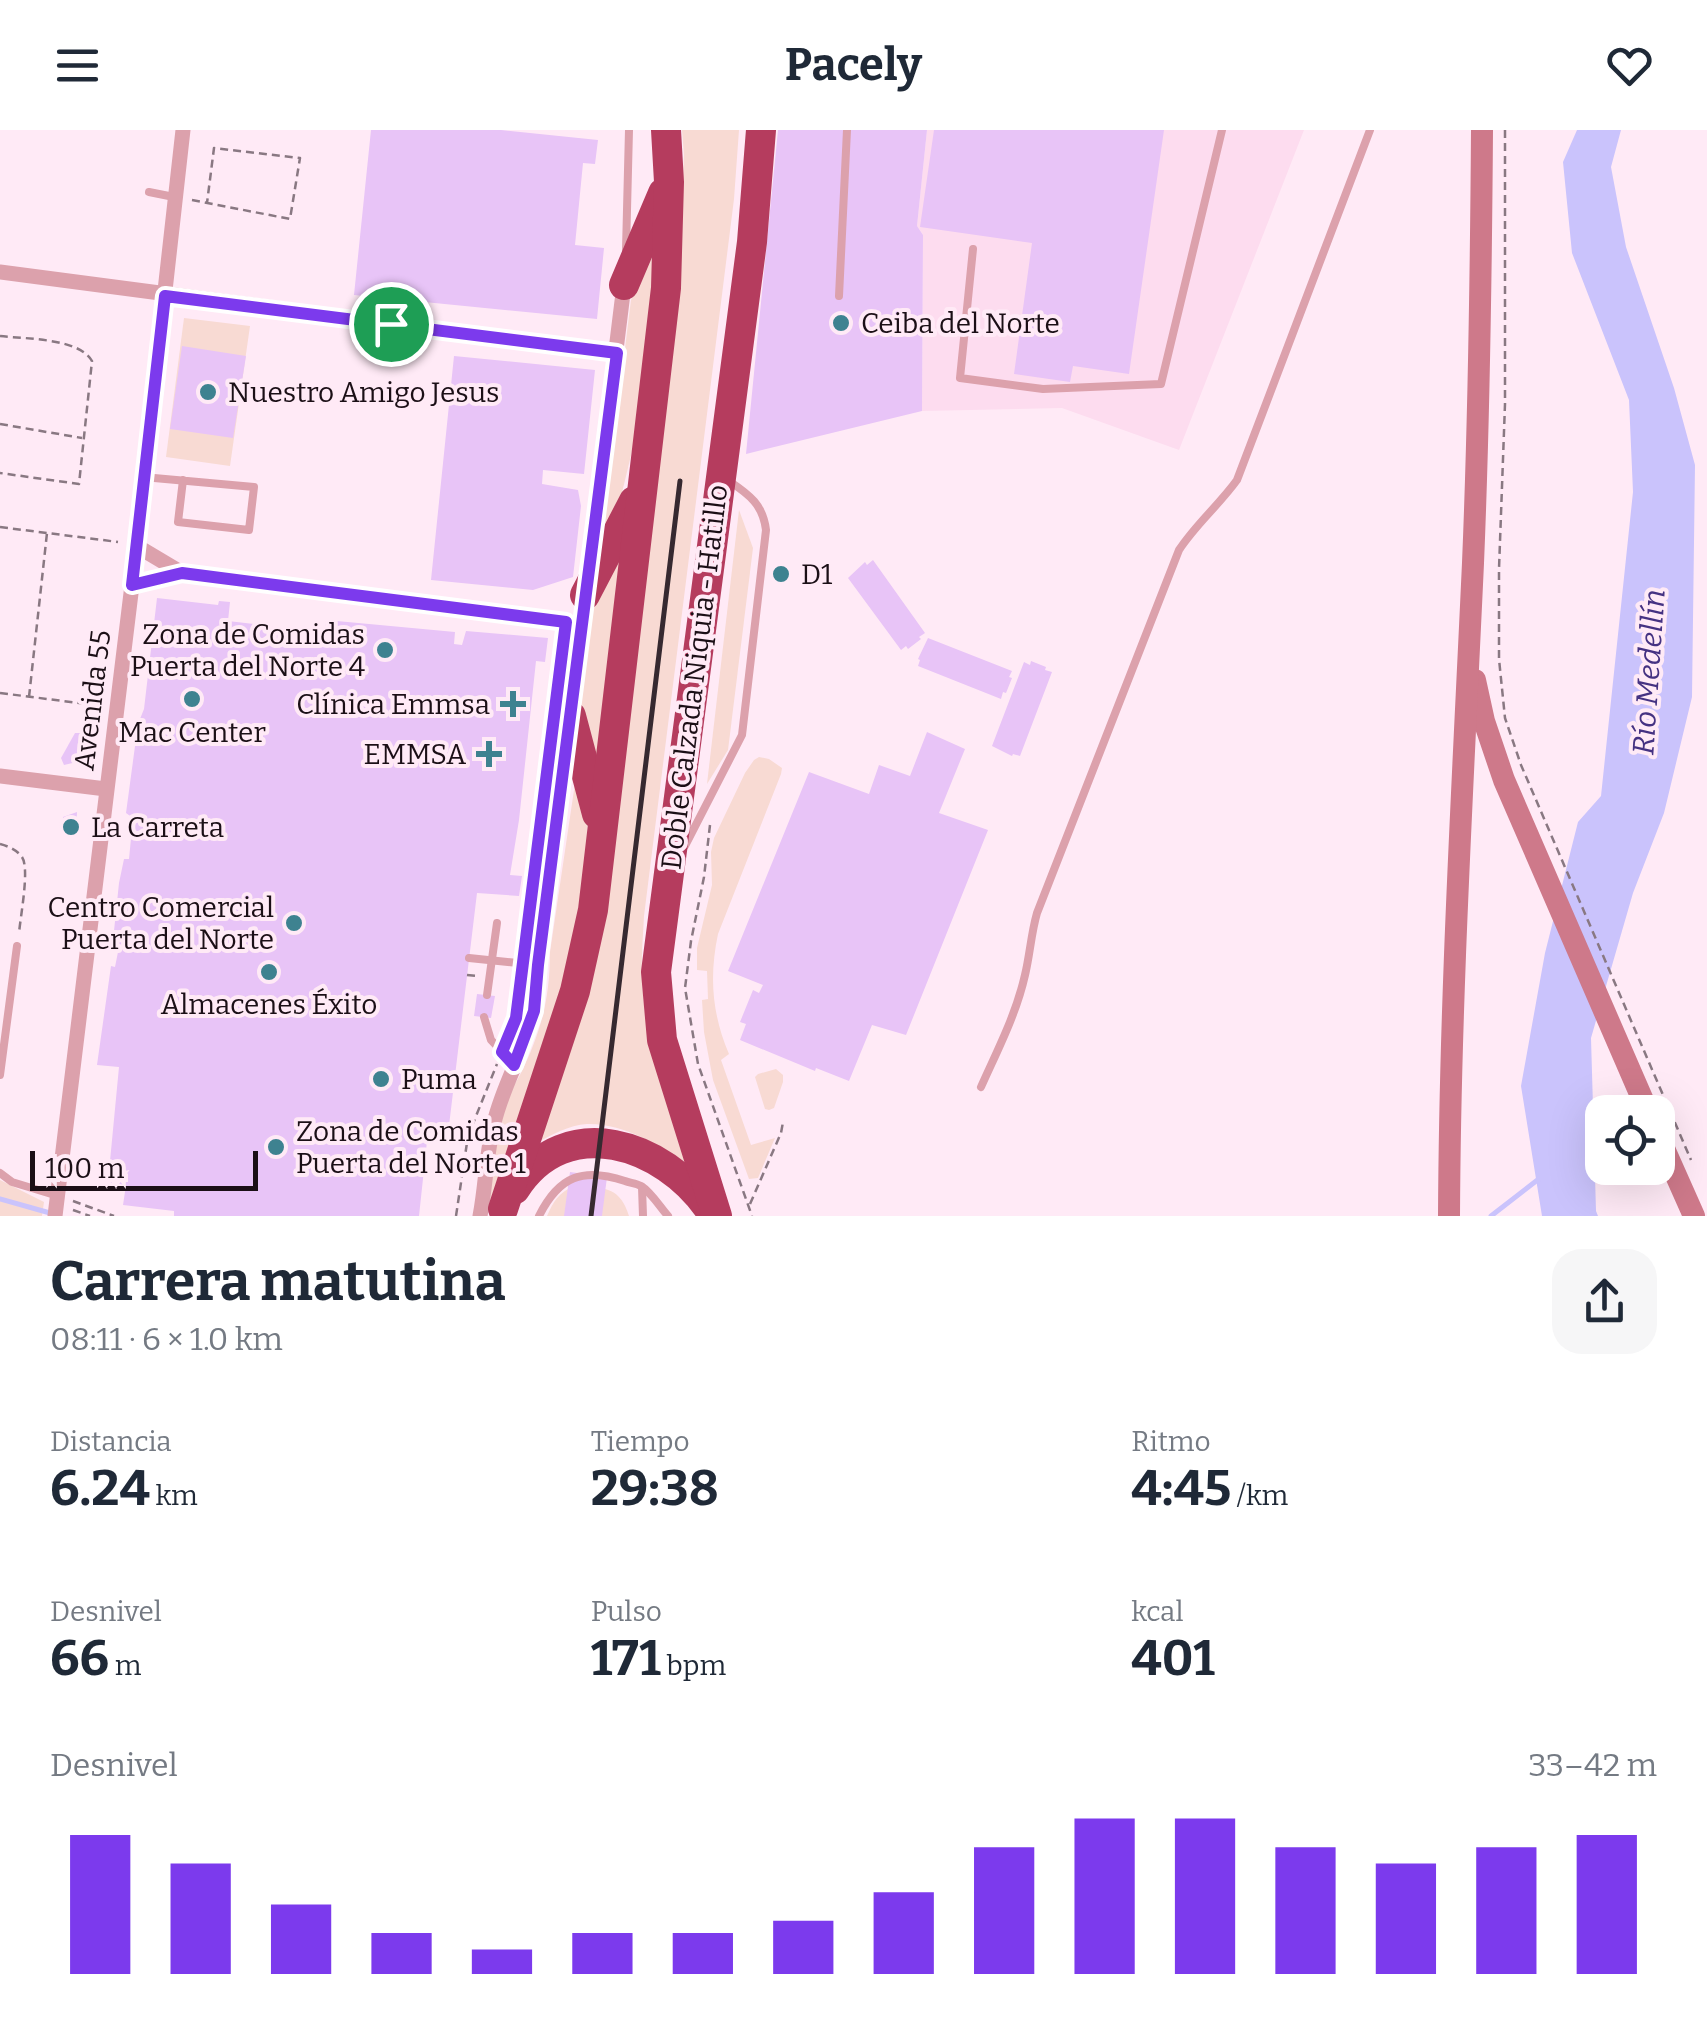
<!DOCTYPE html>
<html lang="es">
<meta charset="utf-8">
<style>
body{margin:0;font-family:Bitter,serif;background:#f6f6f7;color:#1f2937;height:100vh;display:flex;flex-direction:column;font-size:38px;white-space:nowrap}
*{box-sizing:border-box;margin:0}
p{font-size:32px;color:#747a83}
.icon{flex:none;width:55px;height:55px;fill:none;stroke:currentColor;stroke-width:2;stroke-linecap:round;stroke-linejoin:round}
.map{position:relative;height:1086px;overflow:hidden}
.side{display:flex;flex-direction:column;background:#fff;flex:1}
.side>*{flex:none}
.controls{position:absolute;left:1585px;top:965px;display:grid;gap:20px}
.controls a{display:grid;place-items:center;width:90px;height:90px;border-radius:20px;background:#fff;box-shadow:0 10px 40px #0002;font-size:50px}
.scale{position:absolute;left:30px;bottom:25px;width:228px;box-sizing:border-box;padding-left:10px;border:5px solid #1b0f16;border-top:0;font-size:28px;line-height:35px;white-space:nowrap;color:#1b0f16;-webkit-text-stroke:8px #ffeaf6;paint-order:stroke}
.pin{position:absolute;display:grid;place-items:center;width:85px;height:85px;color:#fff;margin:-42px;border:5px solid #fff;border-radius:50%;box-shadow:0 2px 10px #0007}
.round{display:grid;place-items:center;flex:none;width:105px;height:105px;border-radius:30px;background:#f6f6f7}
.overview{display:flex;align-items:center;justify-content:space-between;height:170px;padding:0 50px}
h1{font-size:55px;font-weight:700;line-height:75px}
.metrics{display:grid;grid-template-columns:repeat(3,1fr);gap:15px;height:170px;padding:10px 50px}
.metrics div{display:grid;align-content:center}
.metrics b{font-size:50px;font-weight:700}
.metrics small{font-size:28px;font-weight:400}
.metrics p{font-size:28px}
.chart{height:280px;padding:20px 50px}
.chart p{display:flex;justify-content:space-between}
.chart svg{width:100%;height:180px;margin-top:10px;stroke:#7c3aed;stroke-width:6}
header{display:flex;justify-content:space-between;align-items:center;height:130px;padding:0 50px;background:#fff;font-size:45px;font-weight:700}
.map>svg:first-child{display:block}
</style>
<header><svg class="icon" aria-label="menu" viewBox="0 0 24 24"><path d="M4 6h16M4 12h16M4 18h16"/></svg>Pacely<svg class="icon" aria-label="heart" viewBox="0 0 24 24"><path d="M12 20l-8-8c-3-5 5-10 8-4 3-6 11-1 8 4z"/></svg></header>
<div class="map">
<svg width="1707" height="1086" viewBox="0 0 1707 1086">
<rect width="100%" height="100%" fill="#ffeaf6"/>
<polygon fill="#fddcef" points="927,0 1304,0 1179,320 1062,278 922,281 923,105 917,96"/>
<g fill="#f8dad3">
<path d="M682 0H739L734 69 644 786C643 807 641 828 642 848 645 917 665 972 690 1035 660 1016 624 993 587 994 569 995 551 1005 535 1014L573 908 678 162 684 25Z"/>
<polygon points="658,94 639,292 619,375 601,412 631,170"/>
<polygon points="184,188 250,196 230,336 166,327"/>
<polygon points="739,380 753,418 728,620 707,654"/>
<polygon points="623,412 598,627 579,587 594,462"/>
<path d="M759 627 769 629 782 638 781 644 718 804C709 847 712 884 729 924L721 930 751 1015 775 1008 758 1048 749 1049 713 950 704 902 702 870 708 869 707 841 697 840V818L712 755 711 722 714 708 745 643 754 630Z"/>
<path d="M578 633 589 674 585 744 567 843 489 1080C492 1049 491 1006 502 978 506 966 515 955 521 943 541 902 550 868 550 822Z"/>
<polygon points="776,939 783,945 783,952 774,978 769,980 765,979 755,947 758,944"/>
<polygon points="0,1050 44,1072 42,1086 0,1086"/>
<path d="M573 1057C601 1057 620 1055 629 1086H547C553 1072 559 1062 573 1057Z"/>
</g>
<polygon fill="#cac3fc" points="1577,0 1621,0 1611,37 1626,117 1674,258 1695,335 1692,567 1664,683 1633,763 1591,908 1596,1081 1598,1086 1542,1086 1521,956 1545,823 1578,692 1601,666 1633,362 1629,270 1572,123 1563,32"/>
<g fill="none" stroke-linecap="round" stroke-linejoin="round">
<g stroke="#cac3fc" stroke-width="5">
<polyline points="0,1069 50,1083"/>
<polyline points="1491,1086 1540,1048"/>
</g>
</g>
<g fill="#e8c4f7">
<polygon points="371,0 501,0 598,10 595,34 583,33 575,115 604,118 597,189 354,165"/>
<polygon points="778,0 927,0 917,96 923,105 922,281 746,324"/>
<polygon points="934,0 1164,0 1129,244 1073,236 1070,252 1014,244 1032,113 920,97"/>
<polygon points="182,216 246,226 233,308 170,299"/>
<polygon points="454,226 595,240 584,344 543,340 542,354 578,360 581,376 573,447 533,460 431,450"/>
<polygon points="873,430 925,503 919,507 921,509 908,519 906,516 901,520 848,448 865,432 867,435"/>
<polygon points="157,468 218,475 219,471 230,472 228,491 325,502 326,490 455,502 454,514 462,515 466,501 548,508 545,532 536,531 519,690 510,745 522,746 519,766 477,763 448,1004 428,1002 419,1086 174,1086 174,1081 123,1075 126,1055 108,1052 119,937 97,935 111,836 115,837 118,822 112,820 119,753 124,729 129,729 133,688 126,683 138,594 144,579"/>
<polygon points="928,508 1012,541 1009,547 1012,548 1006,563 1003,562 1001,569 918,536 920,530 918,529"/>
<polygon points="1031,531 1046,537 1045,540 1052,542 1020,626 1013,624 1012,626 992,616 1024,532 1030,535"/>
<polygon points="927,602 965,619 939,683 988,700 906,905 872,895 849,951 816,938 815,941 740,910 746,894 740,892 753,860 759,863 763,855 728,841 809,642 869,664 879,635 910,646"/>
<polygon points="75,603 86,603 86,613 81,631 64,635 61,628"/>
<polygon points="77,682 76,705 64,704 63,687"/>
<polygon points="477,864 495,866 491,888 474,886"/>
<polygon points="570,1042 607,1047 602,1086 564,1086"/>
</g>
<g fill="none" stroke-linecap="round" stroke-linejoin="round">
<g stroke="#897882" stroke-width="2.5" stroke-dasharray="8 5" stroke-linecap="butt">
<polyline points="1505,0 1505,274 1499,439 1499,529 1505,588 1521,635 1691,1030"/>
<polyline points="192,70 290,89 300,28 214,18 207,73"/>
<path d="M0 206C26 209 79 208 92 231L79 354 0 343"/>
<polyline points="0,294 82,308"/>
<polyline points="0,397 118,412"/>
<polyline points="0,563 103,576"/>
<polyline points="29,567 47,403"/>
<polyline points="710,695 704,747 691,811 685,858 698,934 752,1086"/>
<path d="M0 714C8 716 17 720 22 727 30 739 20 788 19 804"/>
<polyline points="467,845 478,846"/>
<polyline points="516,885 520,848"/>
<polyline points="73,1071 114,1086"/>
<polyline points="750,1074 781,1003 783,992"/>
<polyline points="73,1080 90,1086"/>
<polyline points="456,1086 468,1006 497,934"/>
</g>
<g stroke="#dca1ac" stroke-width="8">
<polyline points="149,62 174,67"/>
<polyline points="973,119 960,248 1043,259 1161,254 1222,0"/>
<polyline points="626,120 629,0"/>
<polyline points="839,166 847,0"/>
<polyline points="143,347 254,357 249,400 178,392 183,350"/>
<path d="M685 716 742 605 766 400C763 375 750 365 729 351"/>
<polyline points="469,828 538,835"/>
<polyline points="487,865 497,793"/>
<polyline points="484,887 491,910 515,935"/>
<polyline points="0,945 17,816"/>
<path d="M981 957C997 921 1016 885 1025 845 1030 824 1031 804 1037 783L1179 420C1196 394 1219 375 1237 350L1370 0"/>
<polyline points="0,1043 12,1052 58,1066"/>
<polyline points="642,1057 643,1086"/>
<path d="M539 1086C559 1046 583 1037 625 1051 630 1053 636 1053 641 1056 651 1062 660 1077 668 1086"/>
</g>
<g stroke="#dca1ac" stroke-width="15">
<polyline points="0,142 617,223"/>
<polyline points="135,415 182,443"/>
<polyline points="589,439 624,155"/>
<polyline points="132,455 182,443 582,494"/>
<polyline points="0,646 106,659"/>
<polyline points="55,1086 132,455 183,0"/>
<path d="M480 1086C486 1055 486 1023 494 993 502 959 519 930 530 897 537 877 536 855 538 835L586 462"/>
</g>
<g stroke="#ce798a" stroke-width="22">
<polyline points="1475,550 1484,591 1504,650 1648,982"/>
<polyline points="1658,1005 1694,1086"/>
<path d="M1449 1086C1450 868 1463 651 1473 433 1479 289 1481 144 1482 0"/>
</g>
<g stroke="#b53c5e" stroke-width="30">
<polyline points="624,155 663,63"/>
<polyline points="585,465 634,371"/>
<polyline points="571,586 597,684"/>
<path d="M515 1059C566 980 664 1014 709 1079"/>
<polyline points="503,1079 575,861 593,780 666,158 669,52 666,0"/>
<polyline points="717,1086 662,910 656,842 752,112 761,0"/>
</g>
<polyline stroke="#362930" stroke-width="5" points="591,1086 680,351"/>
</g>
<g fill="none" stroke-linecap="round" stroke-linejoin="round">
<g stroke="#fff" stroke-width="20">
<polygon id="route" points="165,166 617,223 538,835 534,881 514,935 502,922 516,888 566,492 182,443 132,455"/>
</g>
<use href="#route" stroke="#7c3aed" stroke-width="12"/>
</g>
<g fill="#3e8290" stroke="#ffeaf6" stroke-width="4">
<circle cx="841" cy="193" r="10"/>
<circle cx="208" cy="262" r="10"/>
<circle cx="781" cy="444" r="10"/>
<circle cx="385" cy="520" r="10"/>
<circle cx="192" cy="569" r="10"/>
<path d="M508 559h10v10h10v10h-10v10h-10v-10h-10v-10h10z"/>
<path d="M484 609h10v10h10v10h-10v10h-10v-10h-10v-10h10z"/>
<circle cx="71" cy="697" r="10"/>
<circle cx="294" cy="793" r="10"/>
<circle cx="269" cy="842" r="10"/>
<circle cx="381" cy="949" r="10"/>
<circle cx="276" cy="1017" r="10"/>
</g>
<g text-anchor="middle" stroke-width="8" stroke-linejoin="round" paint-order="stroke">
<g font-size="28" fill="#1b0f16" stroke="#ffeaf6" text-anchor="start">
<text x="861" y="203">Ceiba del Norte</text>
<text x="228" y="272">Nuestro Amigo Jesus</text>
<text x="801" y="454">D1</text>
<text x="365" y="514" text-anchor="end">Zona de Comidas<tspan x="365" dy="32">Puerta del Norte 4</tspan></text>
<text x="490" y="584" text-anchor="end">Clínica Emmsa</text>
<text x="192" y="612" text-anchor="middle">Mac Center</text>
<text x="466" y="634" text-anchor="end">EMMSA</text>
<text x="91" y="707">La Carreta</text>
<text x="274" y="787" text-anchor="end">Centro Comercial<tspan x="274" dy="32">Puerta del Norte</tspan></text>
<text x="269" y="884" text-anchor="middle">Almacenes Éxito</text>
<text x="401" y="959">Puma</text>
<text x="296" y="1011">Zona de Comidas<tspan x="296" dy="32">Puerta del Norte 1</tspan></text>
</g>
<g font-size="28" fill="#1b0f16" stroke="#ffeaf6">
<text transform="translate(694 547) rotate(-83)" y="10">Doble Calzada Niquia - Hatillo</text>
<text transform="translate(92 570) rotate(-83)" y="10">Avenida 55</text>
</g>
<g font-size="30" font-style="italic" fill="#453282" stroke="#ffeaf6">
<text transform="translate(1649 542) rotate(-86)" y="10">Río Medellín</text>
</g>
</g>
</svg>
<div class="controls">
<a><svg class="icon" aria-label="locate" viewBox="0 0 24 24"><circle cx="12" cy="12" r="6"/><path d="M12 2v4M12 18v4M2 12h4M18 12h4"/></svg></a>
</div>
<div class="scale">100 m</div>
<div class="pin" style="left:391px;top:194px;background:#1e9e55"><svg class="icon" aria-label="arrive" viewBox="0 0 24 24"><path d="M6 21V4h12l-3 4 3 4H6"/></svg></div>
</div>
<section class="side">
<div class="overview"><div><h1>Carrera matutina</h1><p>08:11 · 6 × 1.0 km</p></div><a class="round"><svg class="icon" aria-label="share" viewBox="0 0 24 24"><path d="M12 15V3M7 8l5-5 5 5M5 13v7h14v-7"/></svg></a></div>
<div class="metrics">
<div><p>Distancia</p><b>6.24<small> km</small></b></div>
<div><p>Tiempo</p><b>29:38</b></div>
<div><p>Ritmo</p><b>4:45<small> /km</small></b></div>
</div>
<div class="metrics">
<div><p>Desnivel</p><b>66<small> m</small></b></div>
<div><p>Pulso</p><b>171<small> bpm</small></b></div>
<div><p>kcal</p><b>401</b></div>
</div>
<div class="chart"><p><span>Desnivel</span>33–42 m</p>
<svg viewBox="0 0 160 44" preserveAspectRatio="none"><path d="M5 44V10M15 44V17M25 44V27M35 44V34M45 44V38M55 44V34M65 44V34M75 44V31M85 44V24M95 44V13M105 44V6M115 44V6M125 44V13M135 44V17M145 44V13M155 44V10"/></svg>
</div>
</section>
